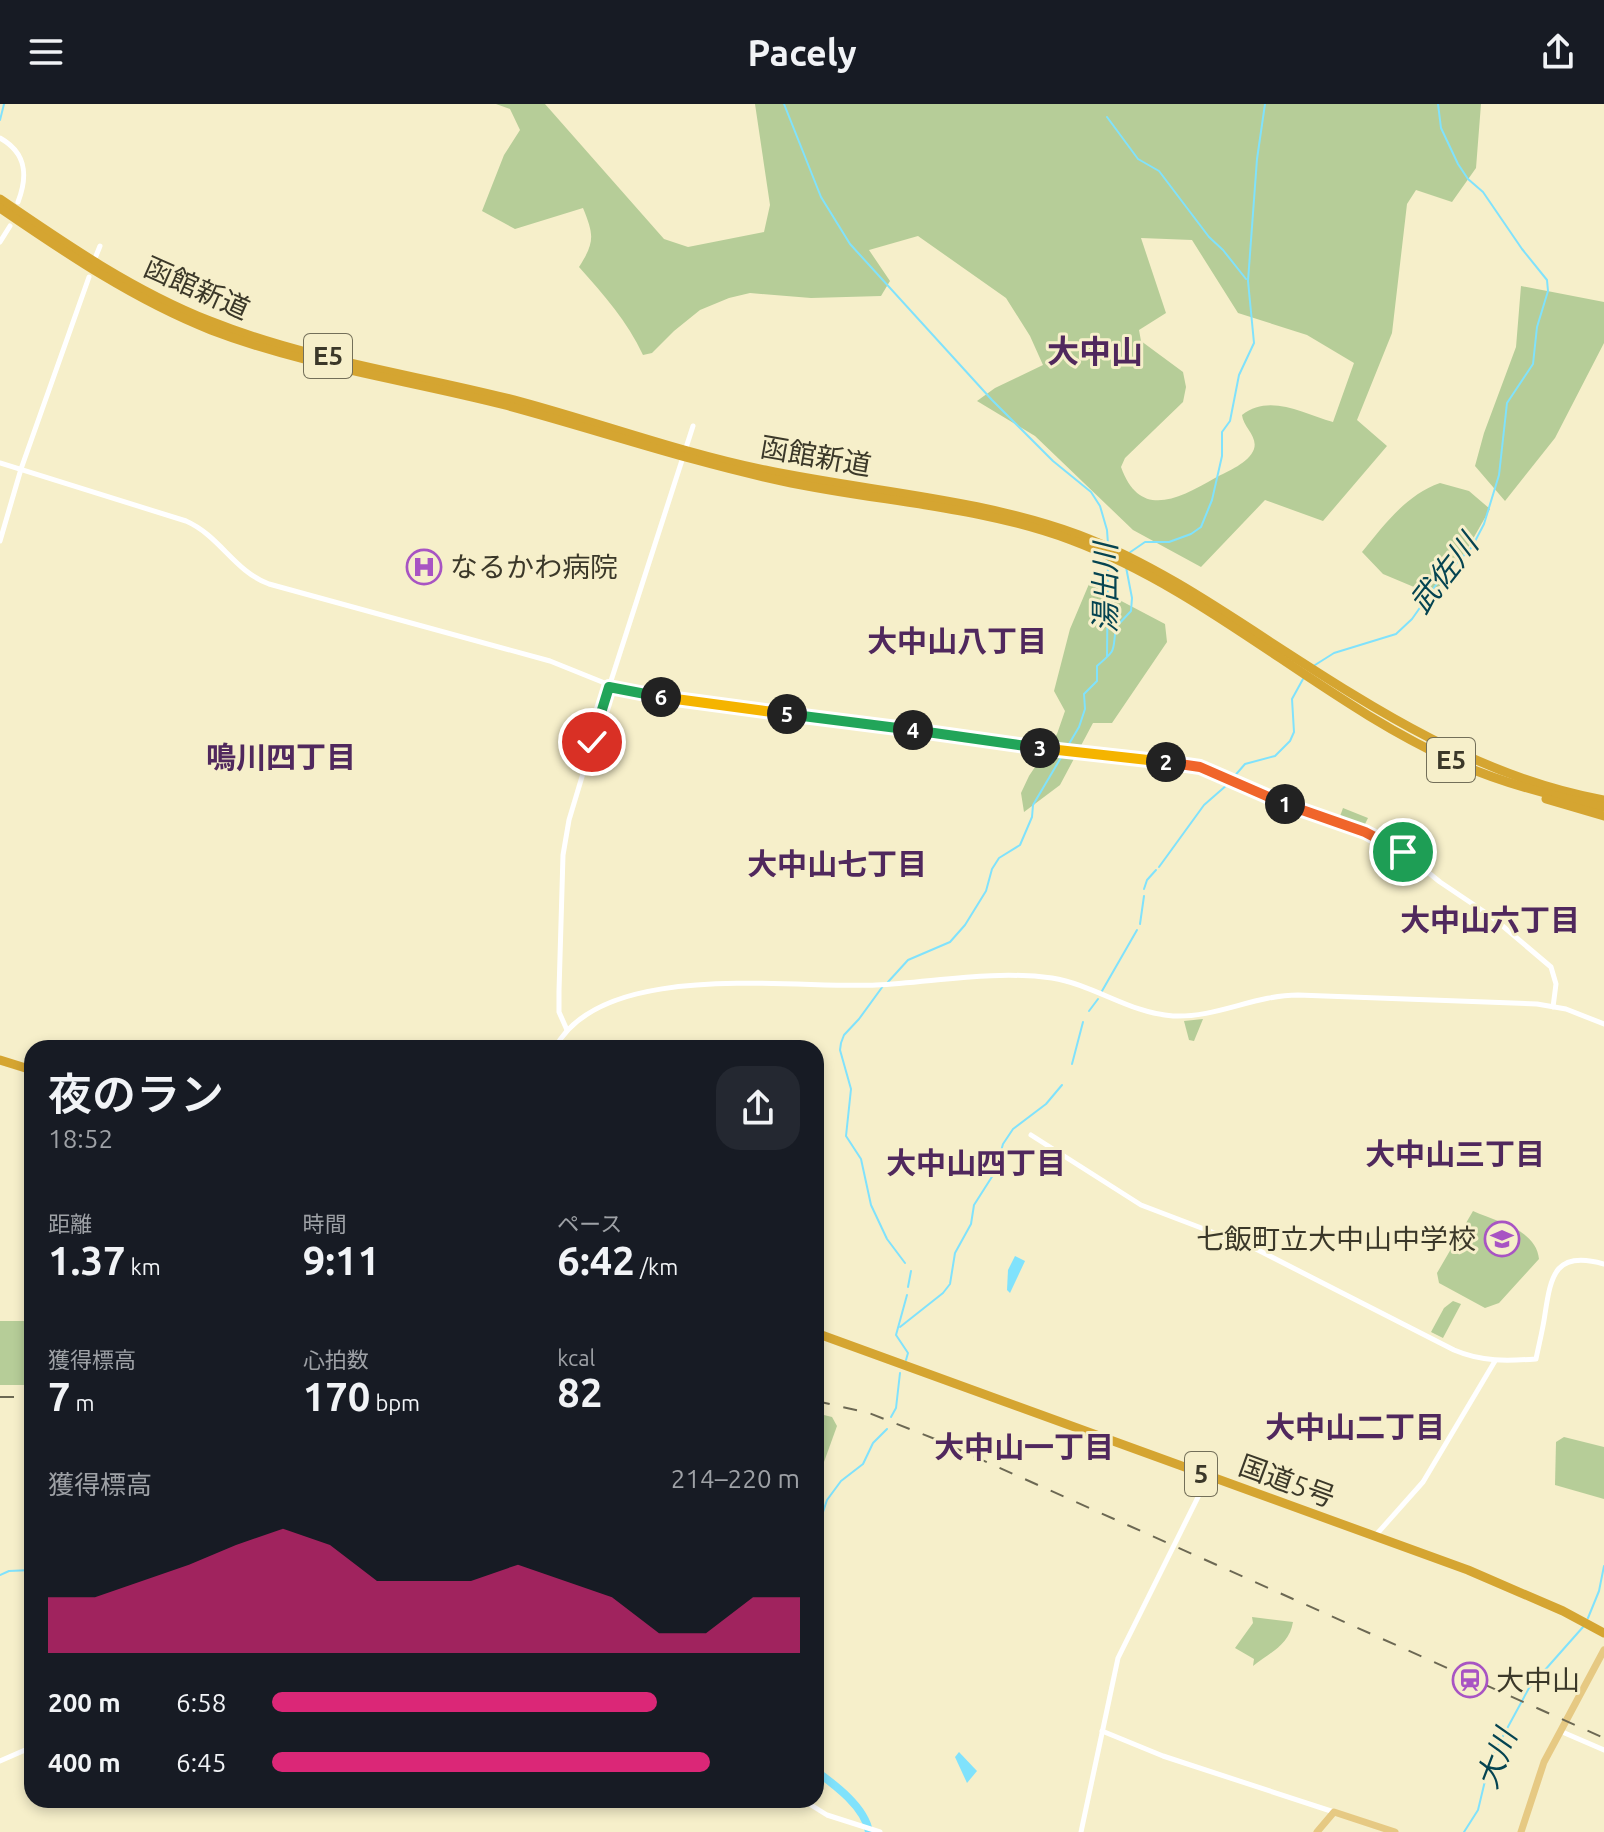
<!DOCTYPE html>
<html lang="ja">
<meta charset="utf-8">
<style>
body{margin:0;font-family:Ubuntu,"Noto Sans JP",sans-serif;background:#242831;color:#f1f3f6;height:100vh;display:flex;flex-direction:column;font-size:30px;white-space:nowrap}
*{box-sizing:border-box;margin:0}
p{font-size:26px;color:#9ea1a6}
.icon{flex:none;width:44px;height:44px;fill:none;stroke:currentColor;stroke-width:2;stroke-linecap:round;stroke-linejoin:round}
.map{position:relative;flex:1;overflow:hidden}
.drawer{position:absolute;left:24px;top:936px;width:800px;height:768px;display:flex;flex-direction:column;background:#171b24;border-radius:24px;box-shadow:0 4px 12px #0003}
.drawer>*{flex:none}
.pin{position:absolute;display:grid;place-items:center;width:68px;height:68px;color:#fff;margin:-34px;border:4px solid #fff;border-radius:50%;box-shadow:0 2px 8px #0007}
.km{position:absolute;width:40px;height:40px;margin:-20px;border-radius:50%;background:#222;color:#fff;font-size:22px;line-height:40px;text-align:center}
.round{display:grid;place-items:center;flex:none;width:84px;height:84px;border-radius:24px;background:#242831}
.head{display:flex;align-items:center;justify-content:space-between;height:136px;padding:0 24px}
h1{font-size:44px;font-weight:600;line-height:60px}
.figures{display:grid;grid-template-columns:repeat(3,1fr);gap:12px;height:136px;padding:8px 24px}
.figures div{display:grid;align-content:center}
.figures b{font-size:40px;font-weight:600}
.figures small{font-size:22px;font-weight:400}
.figures p{font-size:22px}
.chart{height:224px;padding:16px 24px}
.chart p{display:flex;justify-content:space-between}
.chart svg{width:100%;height:144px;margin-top:8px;fill:#db2777;opacity:.7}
ul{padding:0 24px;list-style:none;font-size:26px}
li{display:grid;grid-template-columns:128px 96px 1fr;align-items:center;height:60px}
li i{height:20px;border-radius:10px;background:#db2777}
header{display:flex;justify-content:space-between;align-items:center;height:104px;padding:0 24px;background:#171b24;font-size:36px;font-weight:600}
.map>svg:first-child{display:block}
</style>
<header><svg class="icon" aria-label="menu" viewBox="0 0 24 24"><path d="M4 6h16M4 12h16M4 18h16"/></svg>Pacely<svg class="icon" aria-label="share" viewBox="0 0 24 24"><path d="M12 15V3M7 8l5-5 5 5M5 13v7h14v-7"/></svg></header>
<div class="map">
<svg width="1604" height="1728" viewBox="0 0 1604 1728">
<rect width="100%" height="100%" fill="#f6efca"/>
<g fill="#b6cd98" fill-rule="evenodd">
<path d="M496 0H545L664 135 688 143 764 128 770 101 755 0H1481L1476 64 1452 98 1416 86 1407 100 1392 229 1357 316 1387 342 1323 417 1265 396 1201 463 1133 426 1035 332 977 297 995 284 1043 261 1030 232 1006 194 918 132 869 146 890 177 881 192 811 194 750 189 729 194 700 206 674 227 652 249 643 251C627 217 604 191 579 163 595 138 594 131 583 104L515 125 482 107 504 51 520 26 510 5ZM1141 134 1192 136 1238 209 1307 231 1354 259 1333 318C1303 310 1270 289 1242 311 1243 323 1258 332 1254 345 1249 359 1228 367 1215 374 1178 395 1140 416 1121 363L1125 354 1183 298 1186 283 1183 268 1141 237 1139 226 1166 209Z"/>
<polygon points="1521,182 1604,198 1604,239 1555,334 1505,397 1475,362 1484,329 1516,243"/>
<path d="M1440 379 1469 387 1490 405 1466 447 1433 491 1383 470 1362 448C1385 420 1406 391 1440 379Z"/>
<polygon points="1089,480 1165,520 1167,538 1112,619 1093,619 1060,681 1024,708 1021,689 1029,672 1057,630 1065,607 1054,587 1070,525"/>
<polygon points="1343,704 1368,714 1363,724 1339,715"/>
<polygon points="1203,915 1194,937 1189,936 1184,917"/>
<path d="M1473 1107C1497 1118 1536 1125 1539 1155L1499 1199 1485 1204 1439 1179 1437 1169Z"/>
<polygon points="1453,1197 1461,1200 1443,1234 1431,1228 1444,1204"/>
<rect x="0" y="1217" width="32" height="64"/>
<polygon points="816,1309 832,1313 837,1322 816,1380"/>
<polygon points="1564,1333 1604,1343 1604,1395 1555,1381 1556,1338"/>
<path d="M1252 1513 1293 1518C1289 1541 1271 1548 1253 1562L1254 1555 1235 1544 1253 1519Z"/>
</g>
<g fill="#80e2fc">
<polygon points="1015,1152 1025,1157 1010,1189 1007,1186 1008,1166"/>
<polygon points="959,1648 977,1667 967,1679 955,1653"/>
</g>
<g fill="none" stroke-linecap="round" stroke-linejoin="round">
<g stroke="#80e2fc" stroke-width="2">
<polyline points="784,0 821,93 850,140 992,296 1053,357 1091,388 1100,402 1107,426 1108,440"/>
<polyline points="1107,13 1138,55 1159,67 1209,133 1223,146 1246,175"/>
<polyline points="0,16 4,0"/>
<polyline points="1129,449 1145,438 1169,438 1191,430 1201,423 1212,396 1222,352 1222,328 1230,317 1239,271 1254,239 1248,177 1257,55 1265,0"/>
<polyline points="1107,552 1108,455"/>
<polyline points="1315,561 1334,549 1396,530 1412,515 1438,478 1472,443 1484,420 1499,371 1507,299 1533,260 1537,223 1548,187 1547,176 1522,145 1483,88 1468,75 1458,60 1441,24 1438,0"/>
<polyline points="1232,675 1245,660 1275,652 1290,637 1294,628 1292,595 1303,575"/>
<polyline points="1159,763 1204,701 1228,680"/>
<polyline points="1144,785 1147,776 1156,766"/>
<polyline points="1140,820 1144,792"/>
<path d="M888 878 908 856 950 838 965 821 986 787 992 765 999 754 1020 741 1032 713 1033 701 1079 623 1085 605 1084 590 1097 577V562C1118 544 1112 548 1116 523L1131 507 1132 494 1126 463"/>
<polyline points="883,882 859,915 844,931 841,939 840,946 851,985 846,1032 861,1055 871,1101 887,1135 905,1159"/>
<polyline points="1102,887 1137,826"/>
<polyline points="1089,907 1098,895"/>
<polyline points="1072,960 1083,918"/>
<polyline points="908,1183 911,1167"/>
<polyline points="900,1223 943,1189 950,1180 955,1149 971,1120 974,1101 995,1068 1003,1040 1013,1025 1046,1000 1062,981"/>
<polyline points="906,1256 908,1249 896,1231 907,1191"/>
<polyline points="891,1313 896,1304 900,1269"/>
<polyline points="816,1429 827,1396 841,1377 863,1360 873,1339 887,1325"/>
<polyline points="0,1471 9,1467 32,1466"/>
<polyline points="1588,1514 1599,1487 1604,1462"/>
<polyline points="1464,1728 1478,1706 1490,1656 1529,1584 1583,1523"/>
</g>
<path stroke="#80e2fc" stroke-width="8" d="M816 1667C835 1681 865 1703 869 1728"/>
<g stroke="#fff" stroke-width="5">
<path d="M0 34C27 49 28 72 18 98"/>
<polyline points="0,138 10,122"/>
<polyline points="96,152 100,142"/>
<path d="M0 359 186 417C220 432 234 467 269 480L550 557 627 588 1200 663 1255 689 1365 728 1403 748 1440 778 1492 813 1551 863 1556 880 1553 903"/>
<polyline points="0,437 21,365 89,173"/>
<polyline points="567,926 559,908 559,887 563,751 569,716 609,583 693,322"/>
<path d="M555 944C602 855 792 885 876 881 935 878 993 866 1052 874 1095 881 1129 909 1173 912 1216 914 1255 891 1298 891L1537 900 1566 905 1604 920"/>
<path d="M1031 1031 1141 1101 1254 1144 1454 1246C1482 1258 1507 1257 1536 1255 1539 1240 1543 1225 1545 1210 1551 1170 1556 1146 1604 1160"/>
<polyline points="1375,1432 1423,1378 1495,1257"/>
<polyline points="1102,1627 1163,1652 1334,1708"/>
<polyline points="1560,1627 1604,1646"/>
<polyline points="0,1657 32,1643"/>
<polyline points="803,1696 827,1711 880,1728"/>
<polyline points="1081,1728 1118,1554 1208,1373"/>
</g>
<g stroke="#e6c983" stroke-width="7">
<polyline points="1317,1728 1334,1708 1395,1728"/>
<polyline points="1521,1728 1544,1658 1604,1546"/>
</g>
<g stroke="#d5a531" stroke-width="9">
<path d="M0 95C67 141 134 187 210 217 310 257 419 271 522 298 603 320 682 349 765 366 870 388 978 394 1079 431 1147 457 1208 497 1269 537 1374 605 1478 673 1604 696"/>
<path d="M0 104C67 150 135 196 211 226 305 262 408 276 505 301 598 326 688 357 782 377 879 398 977 401 1071 436 1213 489 1324 601 1462 661 1508 681 1556 693 1604 703"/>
<polyline points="1546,695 1604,712"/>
<polyline points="0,956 32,966"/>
<polyline points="816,1229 1468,1466 1563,1507 1604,1529"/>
</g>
<g stroke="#6c6853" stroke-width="2" stroke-dasharray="14 14" stroke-linecap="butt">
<polyline points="0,1293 32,1293"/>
<polyline points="816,1297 869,1309 935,1335 1604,1634"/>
</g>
</g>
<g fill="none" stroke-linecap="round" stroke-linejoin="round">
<g stroke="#fff" stroke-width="16">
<polyline id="split-1" points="1285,700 1365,728 1403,748"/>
</g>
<g stroke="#fff" stroke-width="16">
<polyline id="split-2" points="1166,658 1200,663 1285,700"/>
</g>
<g stroke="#fff" stroke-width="16">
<polyline id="split-3" points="1040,644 1166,658"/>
</g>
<g stroke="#fff" stroke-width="16">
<polyline id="split-4" points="913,626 1040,644"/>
</g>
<g stroke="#fff" stroke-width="16">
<polyline id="split-5" points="787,610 913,626"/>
</g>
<g stroke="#fff" stroke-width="16">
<polyline id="split-6" points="661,593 787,610"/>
</g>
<g stroke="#fff" stroke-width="16">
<polyline id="split-7" points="592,638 609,583 661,593"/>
</g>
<use href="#split-1" stroke="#f0652b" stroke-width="10"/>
<use href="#split-2" stroke="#f0652b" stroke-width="10"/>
<use href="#split-3" stroke="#f5b400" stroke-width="10"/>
<use href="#split-4" stroke="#22a559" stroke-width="10"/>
<use href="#split-5" stroke="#22a559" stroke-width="10"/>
<use href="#split-6" stroke="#f5b400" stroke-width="10"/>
<use href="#split-7" stroke="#22a559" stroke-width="10"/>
</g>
<defs>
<g id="hospital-ring" transform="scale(1.8)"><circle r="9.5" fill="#f6efca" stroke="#a854c3" stroke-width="1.5"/><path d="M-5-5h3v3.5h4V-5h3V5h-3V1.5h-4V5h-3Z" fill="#a854c3"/></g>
<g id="school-ring" transform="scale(1.8)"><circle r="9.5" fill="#f6efca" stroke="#a854c3" stroke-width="1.5"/><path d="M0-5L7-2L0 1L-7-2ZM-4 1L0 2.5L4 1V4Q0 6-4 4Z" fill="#a854c3"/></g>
<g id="station-ring" transform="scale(1.8)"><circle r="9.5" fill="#f6efca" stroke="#a854c3" stroke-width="1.5"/><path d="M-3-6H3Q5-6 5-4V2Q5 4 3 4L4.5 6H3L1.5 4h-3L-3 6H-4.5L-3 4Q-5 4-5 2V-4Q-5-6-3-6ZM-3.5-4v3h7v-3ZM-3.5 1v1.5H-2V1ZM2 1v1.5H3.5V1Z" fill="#a854c3"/></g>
</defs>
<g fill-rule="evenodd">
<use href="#hospital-ring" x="424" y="463"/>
<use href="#school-ring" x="1502" y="1135"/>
<use href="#station-ring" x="1470" y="1576"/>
</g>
<g text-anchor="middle" stroke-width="6" stroke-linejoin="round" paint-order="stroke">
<g fill="#f6efca" stroke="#736f59" stroke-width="2">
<rect x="304" y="230" width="48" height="44" rx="6"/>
<rect x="1427" y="634" width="48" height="44" rx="6"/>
<rect x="1185" y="1348" width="32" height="44" rx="6"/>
</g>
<g font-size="26" font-weight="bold" fill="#3b3829">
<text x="328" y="261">E5</text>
<text x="1451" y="665">E5</text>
<text x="1201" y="1379">5</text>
</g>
<g font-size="28" fill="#3b3829" stroke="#f6efca">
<text transform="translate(197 184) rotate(24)" y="10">函館新道</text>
<text transform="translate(816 352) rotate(10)" y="10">函館新道</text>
<text transform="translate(1287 1377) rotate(20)" y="10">国道5号</text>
</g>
<g font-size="28" fill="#3b3829" stroke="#f6efca" text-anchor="start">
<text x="450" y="473">なるかわ病院</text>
<text x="1476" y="1145" text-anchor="end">七飯町立大中山中学校</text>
<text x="1496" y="1586">大中山</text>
</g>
<g font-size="30" font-style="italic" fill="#054451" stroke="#f6efca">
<text transform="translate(1444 470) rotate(-52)" y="10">武佐川</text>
<text transform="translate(1106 484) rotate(-90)" y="10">湯出川</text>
<text transform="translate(1497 1655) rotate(-69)" y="10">大川</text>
</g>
<g font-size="30" font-weight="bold" fill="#50285d" stroke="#f6efca">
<text x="957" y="548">大中山八丁目</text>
<text x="281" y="664">鳴川四丁目</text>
<text x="837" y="771">大中山七丁目</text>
<text x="1490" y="827">大中山六丁目</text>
<text x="1455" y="1061">大中山三丁目</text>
<text x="976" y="1070">大中山四丁目</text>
<text x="1355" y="1334">大中山二丁目</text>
<text x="1024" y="1354">大中山一丁目</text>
</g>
<g font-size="32" font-weight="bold" fill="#50285d" stroke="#f6efca">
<text x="1095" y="259">大中山</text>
</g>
</g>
</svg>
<div class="pin" style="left:1403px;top:748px;background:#1e9e55"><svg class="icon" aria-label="arrive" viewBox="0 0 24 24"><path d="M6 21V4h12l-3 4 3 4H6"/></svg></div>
<div class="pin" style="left:592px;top:638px;background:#d93025"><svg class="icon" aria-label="check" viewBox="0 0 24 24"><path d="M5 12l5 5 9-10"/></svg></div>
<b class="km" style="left:1285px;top:700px">1</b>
<b class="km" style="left:1166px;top:658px">2</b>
<b class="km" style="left:1040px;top:644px">3</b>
<b class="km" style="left:913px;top:626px">4</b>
<b class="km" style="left:787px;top:610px">5</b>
<b class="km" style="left:661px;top:593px">6</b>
<section class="drawer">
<div class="head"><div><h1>夜のラン</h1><p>18:52</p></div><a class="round"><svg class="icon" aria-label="share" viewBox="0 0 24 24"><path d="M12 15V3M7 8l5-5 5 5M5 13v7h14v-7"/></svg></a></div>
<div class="figures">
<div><p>距離</p><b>1.37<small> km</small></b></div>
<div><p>時間</p><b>9:11</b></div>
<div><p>ペース</p><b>6:42<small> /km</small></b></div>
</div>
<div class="figures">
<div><p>獲得標高</p><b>7<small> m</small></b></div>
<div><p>心拍数</p><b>170<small> bpm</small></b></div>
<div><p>kcal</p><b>82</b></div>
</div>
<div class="chart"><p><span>獲得標高</span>214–220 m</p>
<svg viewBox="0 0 160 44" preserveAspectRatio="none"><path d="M0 44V27L10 27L20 22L30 17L40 11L50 6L60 11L70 22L80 22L90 22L100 17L110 22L120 27L130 38L140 38L150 27L160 27V44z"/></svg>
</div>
<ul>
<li><b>200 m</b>6:58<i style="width:73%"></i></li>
<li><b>400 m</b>6:45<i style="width:83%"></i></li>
</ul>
</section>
</div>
